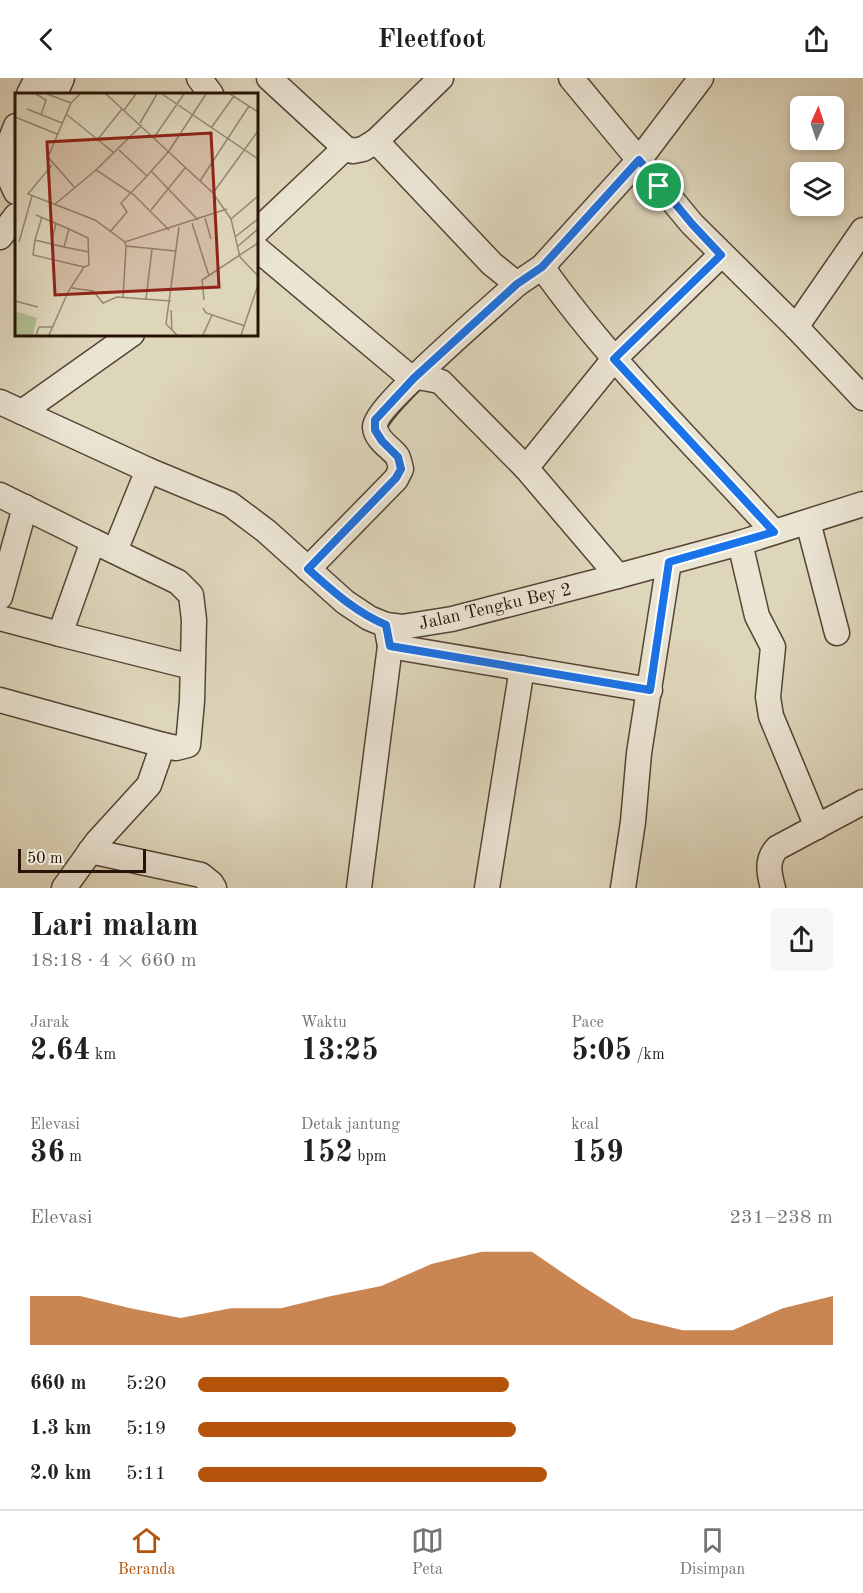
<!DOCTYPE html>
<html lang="id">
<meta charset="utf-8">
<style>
body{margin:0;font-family:"Old Standard TT",serif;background:#f6f6f6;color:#202124;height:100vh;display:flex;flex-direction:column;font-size:22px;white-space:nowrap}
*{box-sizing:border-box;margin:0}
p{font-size:20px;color:#757577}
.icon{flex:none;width:33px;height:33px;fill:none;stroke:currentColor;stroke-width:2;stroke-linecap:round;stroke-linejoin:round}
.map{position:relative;height:810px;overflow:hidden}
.details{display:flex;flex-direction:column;background:#fff;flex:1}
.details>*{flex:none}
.needle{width:39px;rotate:3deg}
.buttons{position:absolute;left:790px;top:18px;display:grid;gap:12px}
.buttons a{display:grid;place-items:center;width:54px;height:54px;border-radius:9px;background:#fff;box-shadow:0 3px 9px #0003;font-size:30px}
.scale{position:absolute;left:18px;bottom:15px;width:128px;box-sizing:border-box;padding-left:6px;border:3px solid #281407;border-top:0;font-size:16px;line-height:21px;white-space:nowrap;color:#281407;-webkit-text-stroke:4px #eae4d3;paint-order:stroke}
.pin{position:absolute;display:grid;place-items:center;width:51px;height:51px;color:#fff;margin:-26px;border:3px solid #fff;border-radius:50%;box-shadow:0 2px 6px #0007}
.round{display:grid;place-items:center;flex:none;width:63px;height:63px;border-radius:9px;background:#f6f6f6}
.overview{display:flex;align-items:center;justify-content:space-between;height:102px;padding:0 30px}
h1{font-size:33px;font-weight:600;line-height:45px}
.stats{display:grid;grid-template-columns:repeat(3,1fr);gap:9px;height:102px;padding:6px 30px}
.stats div{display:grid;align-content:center}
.stats b{font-size:30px;font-weight:600}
.stats small{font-size:16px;font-weight:400}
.stats p{font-size:16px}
.chart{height:168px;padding:12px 30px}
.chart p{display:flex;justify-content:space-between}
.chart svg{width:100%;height:108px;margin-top:6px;fill:#b45309;opacity:.7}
ul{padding:0 30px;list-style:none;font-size:20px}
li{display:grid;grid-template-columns:96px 72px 1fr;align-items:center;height:45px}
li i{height:15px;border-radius:8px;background:#b45309}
header{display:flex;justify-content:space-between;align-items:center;height:78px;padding:0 30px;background:#fff;font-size:27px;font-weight:600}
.tab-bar{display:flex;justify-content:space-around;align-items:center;height:84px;border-top:2px solid #e0e0e0;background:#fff;font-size:16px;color:#757577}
.tab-bar a{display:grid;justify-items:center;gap:3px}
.tab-bar .current{color:#b45309}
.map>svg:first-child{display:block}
</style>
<header><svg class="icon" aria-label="back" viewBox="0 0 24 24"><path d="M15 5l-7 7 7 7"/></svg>Fleetfoot<svg class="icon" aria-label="share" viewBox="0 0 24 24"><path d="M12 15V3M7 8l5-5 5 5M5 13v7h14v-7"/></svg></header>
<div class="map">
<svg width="863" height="810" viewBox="0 0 863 810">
<rect width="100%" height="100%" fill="#ded6bb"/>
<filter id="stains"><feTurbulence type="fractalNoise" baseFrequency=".00333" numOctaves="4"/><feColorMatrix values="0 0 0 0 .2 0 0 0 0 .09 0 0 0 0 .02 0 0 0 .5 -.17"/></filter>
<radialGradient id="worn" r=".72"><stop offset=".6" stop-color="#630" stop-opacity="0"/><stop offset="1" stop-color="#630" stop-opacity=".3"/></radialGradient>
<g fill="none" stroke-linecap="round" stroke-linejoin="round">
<g stroke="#564434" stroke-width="27">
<g id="minor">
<polyline points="199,0 211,16"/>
<polyline points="269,0 345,70 353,73 363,71 376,63 441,0"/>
<polyline points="571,0 692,146 796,249 863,320"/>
<polyline points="29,16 37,0"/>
<polyline points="55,16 62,0"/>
<path d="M16 48C3 82 0 80 16 114"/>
<polyline points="376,63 492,186 517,206 542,189 639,82 701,0"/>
<polyline points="256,154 345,70"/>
<polyline points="0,159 16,138"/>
<path d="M256 170 405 295C417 301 429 299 441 304L526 390 618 498"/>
<path d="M542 189C610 285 695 367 774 454"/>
<polyline points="796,249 863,152"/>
<polyline points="0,324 148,392 230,426 266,453 345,524 369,540 386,547 402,549 452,541 618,498 740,465 863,426"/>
<polyline points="22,334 132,256"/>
<polyline points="526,390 614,281 721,177"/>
<polyline points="0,417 93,463 60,556 0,540"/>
<polyline points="808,444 837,555"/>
<polyline points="740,465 757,538 773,569 768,619 771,638 817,749"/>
<polyline points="115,473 148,392"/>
<path d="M308 491 396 401 401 391C400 387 399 381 397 378 390 369 376 362 375 349 374 329 496 226 517 206"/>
<polyline points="0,519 25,429"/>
<polyline points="386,547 390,568 650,612"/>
<polyline points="60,556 192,589"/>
<polyline points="0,622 163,667 176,670 188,667 192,623 194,542 191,517 178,504 93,463"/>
<polyline points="90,773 201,797 211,805 214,810"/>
<polyline points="64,810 97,764 149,707 163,667"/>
<polyline points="359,810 390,568"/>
<polyline points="487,810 522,590"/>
<polyline points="623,810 633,744 639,675 669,484"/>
<path d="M773 810C769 795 766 782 777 770L863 724"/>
</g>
</g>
<use href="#minor" stroke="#eae4d3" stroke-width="24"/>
</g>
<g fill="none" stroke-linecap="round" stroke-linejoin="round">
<g stroke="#fff" stroke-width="12">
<path id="route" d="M639 82 692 146 721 177 614 281 774 454 669 484 650 612 390 568 386 547C355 534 333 513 308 491L396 400 401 391 398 379 382 363 375 352V342L414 300 517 206 542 189Z"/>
</g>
<use href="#route" stroke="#1a73e8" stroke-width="8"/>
</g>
<g text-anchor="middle" stroke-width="4.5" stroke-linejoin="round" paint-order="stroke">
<g font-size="18" fill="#281407" stroke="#eae4d3">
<text transform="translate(495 528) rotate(-13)" y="6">Jalan Tengku Bey 2</text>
</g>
</g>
<g transform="translate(15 15)">
<rect width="243" height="243" fill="#ded6bb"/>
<path d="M0 218 22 225 18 242H0Z" fill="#b0be91"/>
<path fill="none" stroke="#958873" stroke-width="1.5" d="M21 1 31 7 26 22M32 1 56 10M91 1 198 100 216 126 225 164 243 183M147 1 243 66M215 1 243 19M12 16 47 30M109 17 121 1M51 21 98 59M0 24 42 41M125 30 142 1M127 32 81 77 119 102 154 137M196 35 219 3M140 43 169 1M83 46 107 16M104 57 132 83 154 58 191 1M37 72 13 101 80 127 110 149 212 116M137 79 183 127M185 88 234 13M60 95 33 64 56 10 65 1M198 100 243 38M39 112 81 77M136 117 170 75M21 122 54 136 49 154 20 147 18 162 69 174M190 125 196 146M216 126 243 103M177 130 194 183M95 139 112 119 106 110 132 83M220 144 243 126M20 147 27 124M4 149 17 103M110 149 111 153 161 158M36 151 41 130M49 154 74 159M222 154 243 136M57 195 78 198 88 210 102 204 156 208M108 205 111 153M131 206 137 156M189 207 187 187 243 150M0 208 23 214M188 215 191 220 230 233M156 217 157 238M21 242 24 234H37M34 242 53 199 69 174 74 172 73 145 54 136M162 242 151 231 164 134M188 242 197 222M226 242 243 192"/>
<path fill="#8f2418" fill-opacity="0.15" stroke="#8f2418" stroke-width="3" d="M196 40 204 194 40 202 32 49Z"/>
<rect width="243" height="243" fill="none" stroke="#281407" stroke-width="3"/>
</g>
<rect width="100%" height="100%" filter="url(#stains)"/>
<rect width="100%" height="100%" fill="url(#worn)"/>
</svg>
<div class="buttons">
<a><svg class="needle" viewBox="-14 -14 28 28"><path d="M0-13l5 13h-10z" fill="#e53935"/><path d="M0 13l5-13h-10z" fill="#757577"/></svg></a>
<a><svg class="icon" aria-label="layers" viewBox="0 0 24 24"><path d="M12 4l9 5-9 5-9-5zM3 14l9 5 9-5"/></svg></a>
</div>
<div class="scale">50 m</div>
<div class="pin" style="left:659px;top:108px;background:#1e9e55"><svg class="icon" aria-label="arrive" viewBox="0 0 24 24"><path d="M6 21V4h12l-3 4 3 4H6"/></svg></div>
</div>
<section class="details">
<div class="overview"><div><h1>Lari malam</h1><p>18:18 · 4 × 660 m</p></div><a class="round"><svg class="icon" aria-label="share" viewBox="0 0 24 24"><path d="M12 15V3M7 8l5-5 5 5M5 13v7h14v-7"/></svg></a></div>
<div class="stats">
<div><p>Jarak</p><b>2.64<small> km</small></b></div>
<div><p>Waktu</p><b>13:25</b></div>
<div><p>Pace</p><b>5:05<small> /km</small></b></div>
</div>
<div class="stats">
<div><p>Elevasi</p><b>36<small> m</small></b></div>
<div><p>Detak jantung</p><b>152<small> bpm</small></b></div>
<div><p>kcal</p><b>159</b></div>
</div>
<div class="chart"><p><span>Elevasi</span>231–238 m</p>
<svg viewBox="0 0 160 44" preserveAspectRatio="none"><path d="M0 44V24L10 24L20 29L30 33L40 29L50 29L60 24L70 20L80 11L90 6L100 6L110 20L120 33L130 38L140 38L150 29L160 24V44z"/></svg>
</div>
<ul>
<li><b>660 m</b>5:20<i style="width:49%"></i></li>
<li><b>1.3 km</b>5:19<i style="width:50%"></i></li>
<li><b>2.0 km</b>5:11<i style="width:55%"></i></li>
</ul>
</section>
<nav class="tab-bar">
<a class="current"><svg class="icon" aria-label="home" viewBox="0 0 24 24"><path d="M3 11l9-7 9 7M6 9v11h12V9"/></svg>Beranda</a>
<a><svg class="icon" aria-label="map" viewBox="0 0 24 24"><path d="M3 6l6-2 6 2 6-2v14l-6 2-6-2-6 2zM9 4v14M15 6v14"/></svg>Peta</a>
<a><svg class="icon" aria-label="saved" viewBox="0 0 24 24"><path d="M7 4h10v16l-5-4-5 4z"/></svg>Disimpan</a>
</nav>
